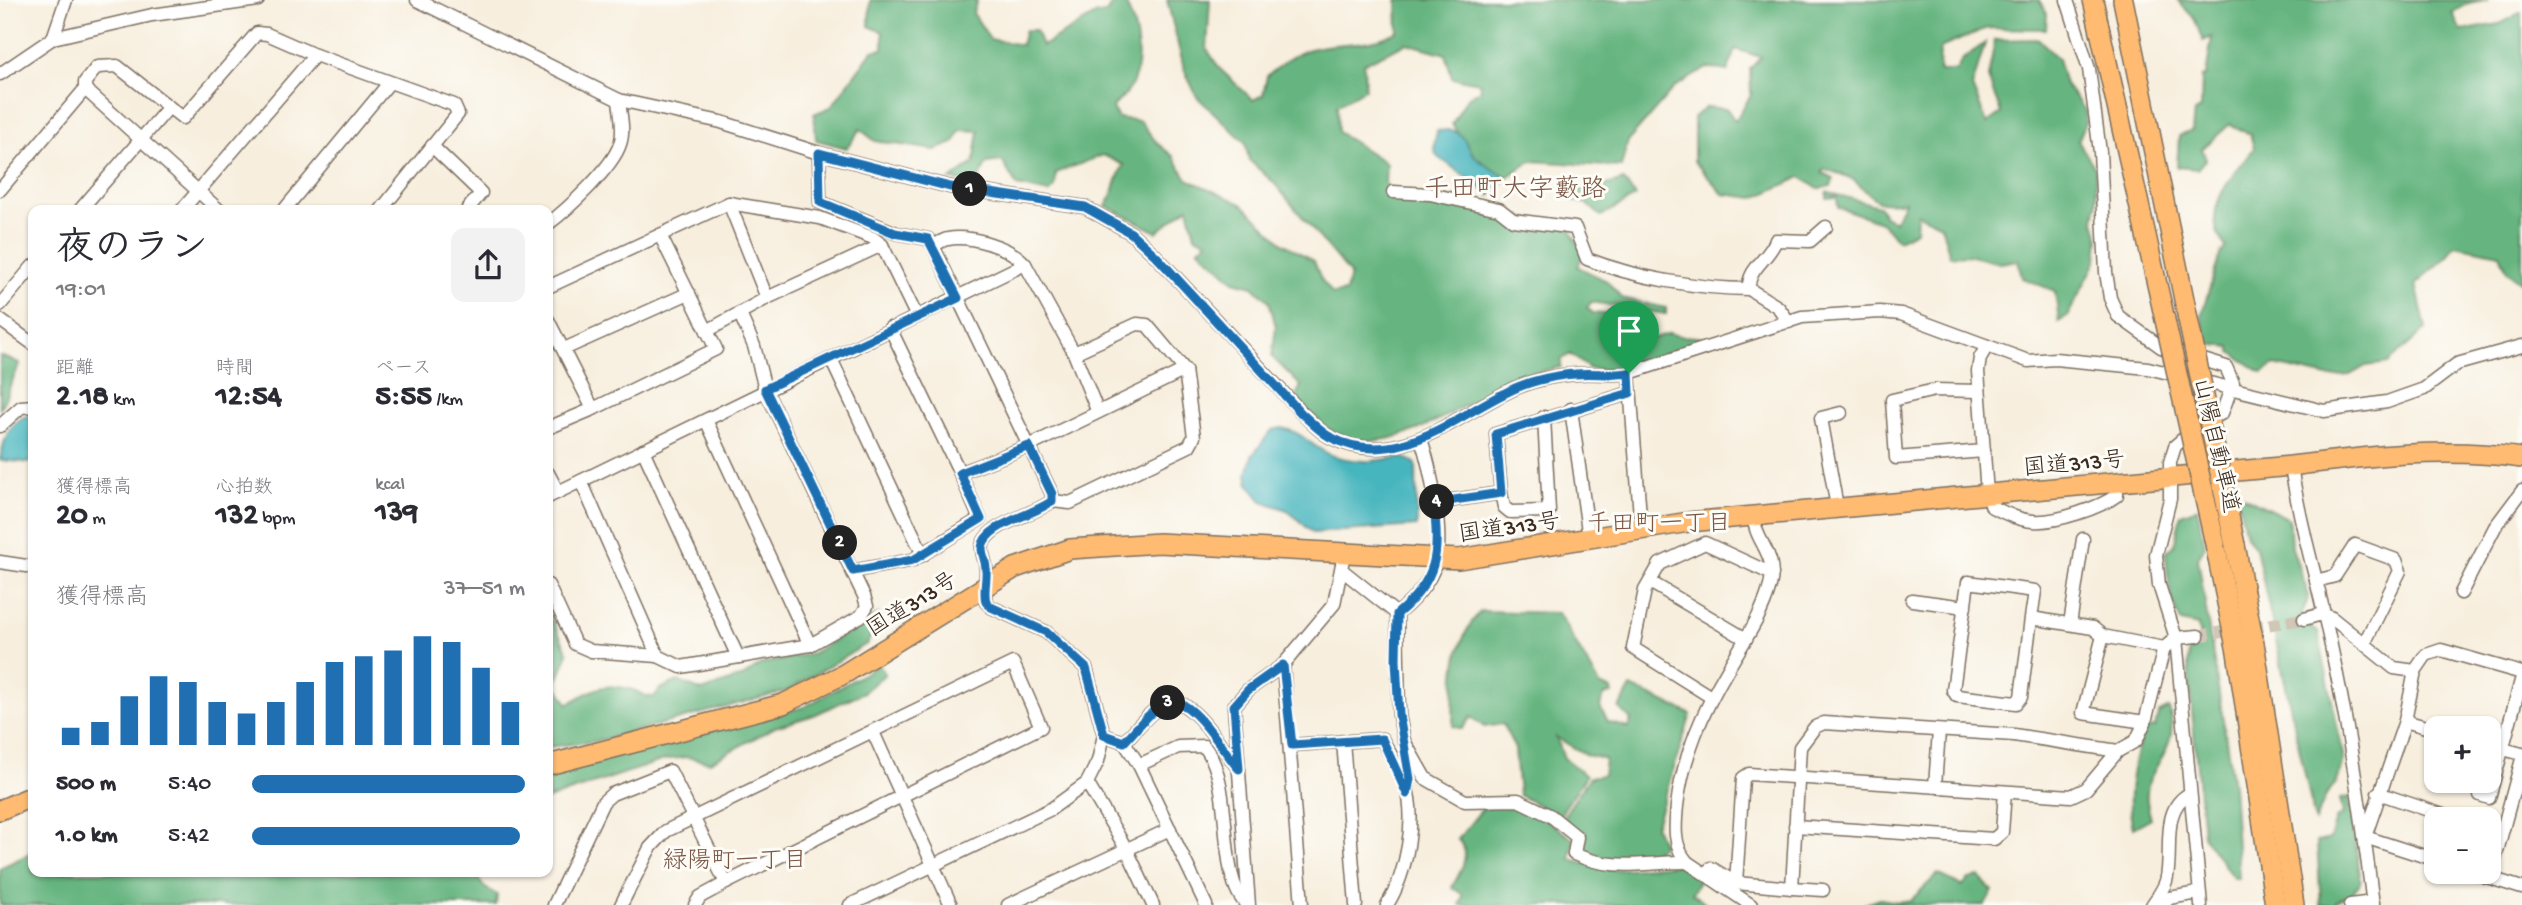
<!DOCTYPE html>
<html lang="ja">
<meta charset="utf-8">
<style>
body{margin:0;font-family:"Gochi Hand","Klee One",sans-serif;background:#f2f2f3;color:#2b2b33;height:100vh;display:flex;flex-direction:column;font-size:26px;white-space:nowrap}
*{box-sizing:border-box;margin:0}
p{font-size:23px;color:#7c7c81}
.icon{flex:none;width:38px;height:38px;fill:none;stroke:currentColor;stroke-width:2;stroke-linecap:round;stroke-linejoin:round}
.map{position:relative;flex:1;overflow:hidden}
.panel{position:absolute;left:28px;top:205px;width:525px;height:672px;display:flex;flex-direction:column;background:#fff;border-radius:14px;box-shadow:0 2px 5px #0004}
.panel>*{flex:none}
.fabs{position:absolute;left:2424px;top:716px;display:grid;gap:14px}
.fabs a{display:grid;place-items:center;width:77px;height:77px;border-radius:14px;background:#fff;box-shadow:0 2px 5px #0004;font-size:35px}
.pin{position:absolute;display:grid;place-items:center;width:60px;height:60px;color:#fff;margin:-72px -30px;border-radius:50% 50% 50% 0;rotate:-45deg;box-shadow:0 0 7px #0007}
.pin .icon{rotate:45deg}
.km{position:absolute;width:35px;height:35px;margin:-18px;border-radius:50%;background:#222;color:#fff;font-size:19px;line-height:35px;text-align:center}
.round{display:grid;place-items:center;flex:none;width:74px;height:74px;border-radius:14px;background:#f2f2f3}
.head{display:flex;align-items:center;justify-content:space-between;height:119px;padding:0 28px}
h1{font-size:38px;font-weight:700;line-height:52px}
.metrics{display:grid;grid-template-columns:repeat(3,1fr);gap:10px;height:119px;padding:7px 28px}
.metrics div{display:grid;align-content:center}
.metrics b{font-size:30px;font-weight:700}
.metrics small{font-size:19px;font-weight:400}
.metrics p{font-size:19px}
.chart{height:196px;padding:14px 28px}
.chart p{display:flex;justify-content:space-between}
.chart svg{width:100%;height:126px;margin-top:7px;stroke:#1f6fb2;stroke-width:6}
ul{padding:0 28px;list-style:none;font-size:23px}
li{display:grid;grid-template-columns:112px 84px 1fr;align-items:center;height:52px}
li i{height:18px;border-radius:9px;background:#1f6fb2}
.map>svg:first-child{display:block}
</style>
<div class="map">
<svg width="2522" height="905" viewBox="0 0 2522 905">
<rect width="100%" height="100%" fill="#fdfcf7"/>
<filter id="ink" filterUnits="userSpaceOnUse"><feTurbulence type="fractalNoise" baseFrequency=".0143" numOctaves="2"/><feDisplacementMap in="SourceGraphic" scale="14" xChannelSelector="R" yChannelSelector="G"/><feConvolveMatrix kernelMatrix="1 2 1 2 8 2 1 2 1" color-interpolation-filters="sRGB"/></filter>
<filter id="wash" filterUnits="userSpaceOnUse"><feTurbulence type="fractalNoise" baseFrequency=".00686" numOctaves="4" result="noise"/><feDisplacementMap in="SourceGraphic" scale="28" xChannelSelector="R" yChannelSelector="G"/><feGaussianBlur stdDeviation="1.57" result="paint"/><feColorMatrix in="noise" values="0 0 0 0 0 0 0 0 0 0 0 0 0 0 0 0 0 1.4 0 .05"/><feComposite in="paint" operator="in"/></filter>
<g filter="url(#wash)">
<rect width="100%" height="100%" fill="#f7eedd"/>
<g fill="#66b580" stroke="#50704f" stroke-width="2">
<path d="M870 0H977L973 13 990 39 1021 45 1025 30H1036L1042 46 1097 14 1106 13 1111 5 1124 0C1136 24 1143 55 1133 82 1130 91 1119 100 1112 108L1118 118 1140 121 1158 144 1174 157 1187 179 1242 204 1283 243 1314 261 1321 279 1333 294 1346 292 1350 274 1274 183 1249 160 1245 142 1197 97 1184 69 1167 0H1210L1207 49 1219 68 1253 100 1263 95 1267 76C1282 63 1298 50 1319 47 1347 42 1372 46 1398 31L1397 0H2039L2047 14 2046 29 1987 28 1940 48 1939 71H1956L1962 60 1985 43 1972 87 1987 123 2001 113 1988 78 1995 40 2039 39 2058 59 2065 85 2085 110 2086 122 2078 141 2095 168 2097 204 2094 220 2099 239 2097 260 2068 315 2059 322 2055 291 2022 278 2018 260 2000 263 1967 255 1950 256 1941 225 1917 213 1916 231 1898 240 1881 222 1838 207 1837 197 1827 198V192L1879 206 1884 216 1895 221 1905 201C1876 206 1875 200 1856 182 1848 175 1833 172 1824 169L1822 173 1834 178 1831 186 1818 189 1801 177 1755 198 1723 194 1694 161V117L1707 107 1727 109 1735 121 1751 95 1750 69 1761 57 1735 49 1728 71 1707 68 1675 87 1628 141 1621 167 1531 161 1507 177 1476 158 1452 124 1467 98 1481 90 1480 83 1452 78 1446 54 1406 43 1364 63 1365 89 1337 105 1338 132 1386 163 1385 183 1394 196 1429 197 1570 228 1583 254 1578 267 1607 281 1622 298 1666 308V314L1591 302 1587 308 1593 313 1623 316 1613 326 1618 342 1648 340 1670 333C1680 339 1697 334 1710 340L1613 370 1590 369 1570 354 1561 360V367C1547 370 1532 372 1519 377 1471 397 1401 456 1345 437 1324 430 1310 412 1295 397L1301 386 1272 357 1276 327 1269 301 1253 286 1234 281 1199 249 1207 241 1195 236 1188 207 1157 232 1106 206C1116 192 1115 178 1124 165L1103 155 1056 173 1055 187 1049 193 1017 186 1002 161 987 163 977 182 950 180 974 163 979 131 960 130 954 143 935 150 875 141 860 129 847 148 816 140 814 114 831 107 872 51 883 49V32L869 26Z"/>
<path d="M2177 0H2488L2464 5 2452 13 2461 31 2499 24 2522 12V283L2507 271 2500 254 2455 245 2448 256 2416 284 2426 329 2388 363 2366 366 2350 375 2328 377 2275 365 2262 373 2231 352V347L2208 344 2201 316 2220 255 2226 247C2197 212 2232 177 2254 148L2250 134 2230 124 2202 149 2206 159 2197 169 2177 167 2179 136 2192 131 2194 112 2201 109 2202 77 2206 76 2212 37 2203 41 2194 18Z"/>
<polygon points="1624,180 1635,197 1601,216 1587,204 1572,200 1575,188 1593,189"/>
<polygon points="0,356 20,363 0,410"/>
<polygon points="2237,493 2289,519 2291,545 2309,596 2302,614 2306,624 2318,632 2344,760 2337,782 2327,793 2315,821 2256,548 2246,536"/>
<path d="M2197 508 2205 546 2198 558 2233 785 2239 879H2234L2203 836 2188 665 2189 650 2201 645 2198 626 2181 622C2170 600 2167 576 2166 552L2174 546 2181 514Z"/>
<path d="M548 611 568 653 556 684 568 704C592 690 604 681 633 690 642 693 644 698 654 697L660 689 678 681 702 691 744 676 761 664 813 653 878 614 868 643 787 691 597 741 548 747V649L554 641 548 627Z"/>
<path d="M1481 611 1558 613 1600 685 1611 690 1612 693 1604 695 1600 707 1608 722 1628 728 1631 720 1619 708 1631 687 1691 714 1655 827 1663 845C1634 869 1612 865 1579 853L1580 834 1563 817 1590 777 1603 775 1605 759 1586 755 1556 737 1564 758 1586 776 1559 816 1519 795 1515 749 1503 724 1484 727 1471 717 1462 729 1453 726C1454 685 1451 642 1481 611Z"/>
<polygon points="879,665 885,674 864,692 814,715 775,727 710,762 686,757 664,760 548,799 548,773 804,707"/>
<path d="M2169 708C2184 760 2132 766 2151 818L2133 828C2125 797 2133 755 2146 727L2155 728 2158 714Z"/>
<polygon points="2349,797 2361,882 2352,893 2337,901 2337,905 2321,905 2317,842 2330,839 2336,819 2343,814 2340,799"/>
<path d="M1516 803 1536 812 1574 840 1570 859 1614 870 1682 864 1703 875 1692 893 1707 905H1460L1463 895 1452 887C1461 871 1472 855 1458 839L1483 808Z"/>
<polygon points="33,852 33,872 473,872 484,887 497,895 496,905 0,905 0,868"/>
<polygon points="1938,874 1962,886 1969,879 1979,877 1993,891 1985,905 1863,905 1880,899 1898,902 1911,900"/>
</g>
<g fill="#46b5be" stroke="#40706e" stroke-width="2">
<path d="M1450 130C1467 133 1466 149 1477 158 1485 166 1498 171 1507 177L1491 196 1436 155 1434 146 1437 131Z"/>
<path d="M33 414V463L0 460C4 438 9 420 33 414Z"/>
<path d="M1282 428C1300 431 1309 444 1325 452 1335 458 1351 460 1363 461 1380 463 1402 451 1416 464L1417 526 1313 533 1287 510 1262 501 1249 485 1247 474 1252 456 1272 430Z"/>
</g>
</g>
<g filter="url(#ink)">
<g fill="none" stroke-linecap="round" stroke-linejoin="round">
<polyline stroke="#d1c7b7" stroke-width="12" stroke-dasharray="12 6" stroke-linecap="butt" points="2198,636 2304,619"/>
<g stroke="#7d6f61" stroke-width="15">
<g id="minor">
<path d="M417 0 619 100 721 122 819 153 950 187 1085 207 1131 233 1156 256 1302 413C1310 421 1320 432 1330 437 1399 473 1459 412 1518 387 1535 380 1558 375 1576 374 1594 372 1610 376 1629 373L1802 317 1880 312 1901 314 2028 361 2055 359 2148 368 2324 411 2387 402 2424 389 2457 364 2522 346"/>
<polyline points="2067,0 2089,69 2100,152 2106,272 2110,298 2118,316 2161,347 2226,367 2233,383 2222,413 2191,432 2175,446 2170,462 2170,499 2156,555 2159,585 2176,638 2201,905"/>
<polyline points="53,38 66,0"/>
<polyline points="0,74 53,38 152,15 258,0"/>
<polyline points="432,146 481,193 467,210"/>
<path d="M819 153 820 202 896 233 928 239 933 246 1052 494V501C1035 515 984 524 982 548 982 555 986 562 986 569 987 581 983 591 986 602L991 607 1046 632 1086 668 1104 735 1098 761 1087 783 1051 809 850 905"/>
<polyline points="0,190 85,89"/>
<path d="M1393 192 1430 194 1499 209 1513 220 1575 228 1587 259C1633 277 1698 289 1749 289"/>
<polyline points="729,203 767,298"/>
<polyline points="80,210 169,107"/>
<polyline points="182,210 315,55"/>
<polyline points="219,210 85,89 85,82 97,67 117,66 183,118 257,33 267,34 315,55 454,105 458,114 381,210"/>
<polyline points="284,210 389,83"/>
<path d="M548 224C568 209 613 167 620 144 625 131 620 113 619 100"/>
<path d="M933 246C937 244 944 239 948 239 970 235 1011 247 1025 264L1074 353 1097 410"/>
<polyline points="548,287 729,203 820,218 873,238 882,245 916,315"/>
<polyline points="0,305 33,266"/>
<polyline points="0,320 33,344"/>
<polyline points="548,320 593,409 548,428"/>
<path d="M1789 322 1778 307 1749 289C1747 269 1769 259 1776 240L1810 241 1826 227"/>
<polyline points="890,328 960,473 1029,446 1185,370"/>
<polyline points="707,331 767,298 882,245"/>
<path d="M1987 346 1980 358 1978 371 1987 494 1992 507C2005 513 2018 520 2033 521 2055 523 2100 508 2117 495V483"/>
<polyline points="564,349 689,293"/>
<polyline points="831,359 923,555"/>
<polyline points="1629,373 1641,529"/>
<polyline points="1979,391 1935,390 1892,400 1896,458 1984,451"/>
<polyline points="593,409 716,349 660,235"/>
<polyline points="1571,409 1589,538"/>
<polyline points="706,420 810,645"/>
<polyline points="0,426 21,407 33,406"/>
<path d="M1421 439C1431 468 1442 527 1437 557 1433 580 1414 600 1397 614L1399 715 1404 741 1425 778 1465 801 1518 800 1551 816 1577 837 1574 854C1614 872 1645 862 1687 862"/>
<polyline points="643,450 738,657"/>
<path d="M2291 466C2297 505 2306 542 2316 580 2342 686 2360 797 2373 905"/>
<polyline points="548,473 558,492"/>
<polyline points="581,481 658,656"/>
<polyline points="1501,493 1504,507 1510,512 1549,511 1544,417"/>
<polyline points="548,497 1025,264"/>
<polyline points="1052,501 1070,503 1189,446 1194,437 1185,370 1147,325 1137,324 1074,353"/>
<polyline points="1434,503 1501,493 1496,434 1630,393"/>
<polyline points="1837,507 1821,418 1841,413"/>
<polyline points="0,562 33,567"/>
<polyline points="1342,570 1397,614"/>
<polyline points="853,571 913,560 980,519 960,473"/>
<polyline points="2316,581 2335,576 2355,545 2396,560 2400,571 2365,642"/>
<polyline points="1650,582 1746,639"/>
<polyline points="548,585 575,644 591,651 658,656 681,667 810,645 861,616 867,606 864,596 765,389 754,346 740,314"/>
<polyline points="2461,593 2495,527 2522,491"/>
<polyline points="1912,600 1965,607"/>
<polyline points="2031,618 2021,697 2016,703 1957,696 1953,690 1968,582 2035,591 2031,618 2093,628 2103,636 2164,648"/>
<polyline points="2304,619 2322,614 2332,618 2394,668 2415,671 2426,655 2441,650 2522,673"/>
<polyline points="2070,624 2083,539"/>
<polyline points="2103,636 2083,713 2145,722"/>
<polyline points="1283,665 1302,905"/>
<polyline points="2415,671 2405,721 2365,837 2436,860"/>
<polyline points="1711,697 1633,648 1645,590 1660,564 1705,543 1772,574"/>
<polyline points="2405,721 2436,730"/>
<polyline points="873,732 951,905"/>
<path d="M1104 735 1124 742C1136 730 1153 706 1170 702 1193 697 1225 754 1239 769"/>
<polyline points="1343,741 1356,905"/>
<polyline points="1124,742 1139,765"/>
<path d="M1292 745 1382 739C1390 754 1399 768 1405 783 1418 818 1406 875 1387 905"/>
<polyline points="2488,745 2522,754"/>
<polyline points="1087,783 1127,850 1153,905"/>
<polyline points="1935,786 1939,731"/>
<polyline points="2378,793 2455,819"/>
<polyline points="2480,795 2489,798 2522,677"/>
<polyline points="1795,826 1994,839 2002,832 2005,792"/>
<polyline points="2471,872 2522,888"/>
<polyline points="1706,874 1711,868 1736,883 1792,888 1800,747 1815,727 1824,723 2014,735 2118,751"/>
<polyline points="2490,877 2522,759"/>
<polyline points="1736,883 1743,778 1749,774 2071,796 2086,789 2118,751 2136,741 2145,722 2164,648 2176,638 2198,636"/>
<polyline points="1792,888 1823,890"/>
<polyline points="554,905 603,802 612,794 670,771 726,883"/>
<polyline points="621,905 650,848 666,831 1013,663 1041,727 726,883 700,897 695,905"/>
<polyline points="1008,905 1170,829"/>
<path d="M1206 905 1139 765 1178 747 1204 746C1236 785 1215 875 1247 905"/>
<polyline points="1249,905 1234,706 1248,690 1283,665 1334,604 1344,554"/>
<path d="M1751 905 1687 862C1673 846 1675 826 1677 806 1683 755 1703 711 1729 667 1744 641 1762 616 1770 586 1778 553 1756 545 1753 516"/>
<path d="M2152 905C2157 898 2163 890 2166 881 2174 854 2159 810 2189 794"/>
<polyline points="2163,905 2169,898 2199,893"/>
<polyline points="2350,905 2373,902"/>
</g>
</g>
<g stroke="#7d6f61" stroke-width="22">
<g id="highway">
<polyline points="2093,0 2165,320"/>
<polyline points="2123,0 2188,319"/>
<polyline points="2215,544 2237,652 2275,905"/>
<polyline points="2235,545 2255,649 2294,905"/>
<path d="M548 765 783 704 844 674 1015 568 1070 549 1159 543 1459 559 1689 522 2291 466C2368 456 2444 447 2522 458"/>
<polyline points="0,810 33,796"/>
</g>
</g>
<use href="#minor" stroke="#fff" stroke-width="12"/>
<use href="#highway" stroke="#febb71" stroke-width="19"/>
<g stroke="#7d6f61" stroke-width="22" stroke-linecap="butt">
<g id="highway-bridge">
<polyline points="2188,319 2235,545"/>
<polyline points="2165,320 2215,544"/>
</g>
</g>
<use href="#highway-bridge" stroke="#febb71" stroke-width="19"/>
</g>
</g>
<g fill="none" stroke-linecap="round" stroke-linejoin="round" filter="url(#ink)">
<g stroke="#fff" stroke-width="14">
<path id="route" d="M819 153 950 187 1085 207 1131 233 1156 256 1301 413C1310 421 1320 432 1330 437 1399 473 1459 412 1518 387 1535 380 1558 375 1575 374 1594 372 1610 376 1629 373L1630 393 1496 434 1501 493 1434 503C1439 554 1439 579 1397 614L1396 660 1399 715 1410 779 1407 794 1382 739 1292 745 1283 665 1248 690 1234 706 1239 769C1225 754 1193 697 1170 702 1153 706 1136 730 1124 742L1104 735 1086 668 1046 632 991 607 986 602C983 591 987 581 986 569 986 562 982 555 982 548 984 524 1035 515 1052 501V494L1029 446 960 473 981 519 913 560 853 571 765 389 958 298 928 239 895 233 820 202Z"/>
</g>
<use href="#route" stroke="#1f6fb2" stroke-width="9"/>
</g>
<g text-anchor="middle" stroke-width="6" stroke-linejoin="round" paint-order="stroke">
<g font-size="23" fill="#3b2a1e" stroke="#fdfcf7">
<text transform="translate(2218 445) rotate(77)" y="8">山陽自動車道</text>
<text transform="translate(2074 462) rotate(-5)" y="8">国道313号</text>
<text transform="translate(1509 526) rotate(-8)" y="8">国道313号</text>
<text transform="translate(911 603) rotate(-32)" y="8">国道313号</text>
</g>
<g font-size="24" fill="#7b5644" stroke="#fdfcf7">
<text x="1659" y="530">千田町一丁目</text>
<text x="735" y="867">緑陽町一丁目</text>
</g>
<g font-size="26" fill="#7b5644" stroke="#fdfcf7">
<text x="1515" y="196">千田町大字藪路</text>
</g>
</g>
</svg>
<div class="fabs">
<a>+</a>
<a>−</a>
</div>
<div class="pin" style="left:1629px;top:373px;background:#1e9e55"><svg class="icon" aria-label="arrive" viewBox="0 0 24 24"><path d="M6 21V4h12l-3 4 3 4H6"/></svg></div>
<b class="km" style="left:970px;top:189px">1</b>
<b class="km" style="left:840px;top:543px">2</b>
<b class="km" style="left:1168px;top:703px">3</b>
<b class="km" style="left:1437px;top:502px">4</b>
<section class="panel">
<div class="head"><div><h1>夜のラン</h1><p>19:01</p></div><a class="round"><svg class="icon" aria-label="share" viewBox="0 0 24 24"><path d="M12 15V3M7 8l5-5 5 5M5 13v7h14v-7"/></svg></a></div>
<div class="metrics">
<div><p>距離</p><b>2.18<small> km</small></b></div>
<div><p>時間</p><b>12:54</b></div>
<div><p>ペース</p><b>5:55<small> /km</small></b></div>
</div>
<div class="metrics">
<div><p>獲得標高</p><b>20<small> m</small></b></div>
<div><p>心拍数</p><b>132<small> bpm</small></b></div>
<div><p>kcal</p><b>139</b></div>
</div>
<div class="chart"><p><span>獲得標高</span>37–51 m</p>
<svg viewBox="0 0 160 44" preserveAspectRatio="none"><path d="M5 44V38M15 44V36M25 44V27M35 44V20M45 44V22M55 44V29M65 44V33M75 44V29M85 44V22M95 44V15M105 44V13M115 44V11M125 44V6M135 44V8M145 44V17M155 44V29"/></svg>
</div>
<ul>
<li><b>500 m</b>5:40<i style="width:100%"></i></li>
<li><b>1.0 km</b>5:42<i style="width:98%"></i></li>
</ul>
</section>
</div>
